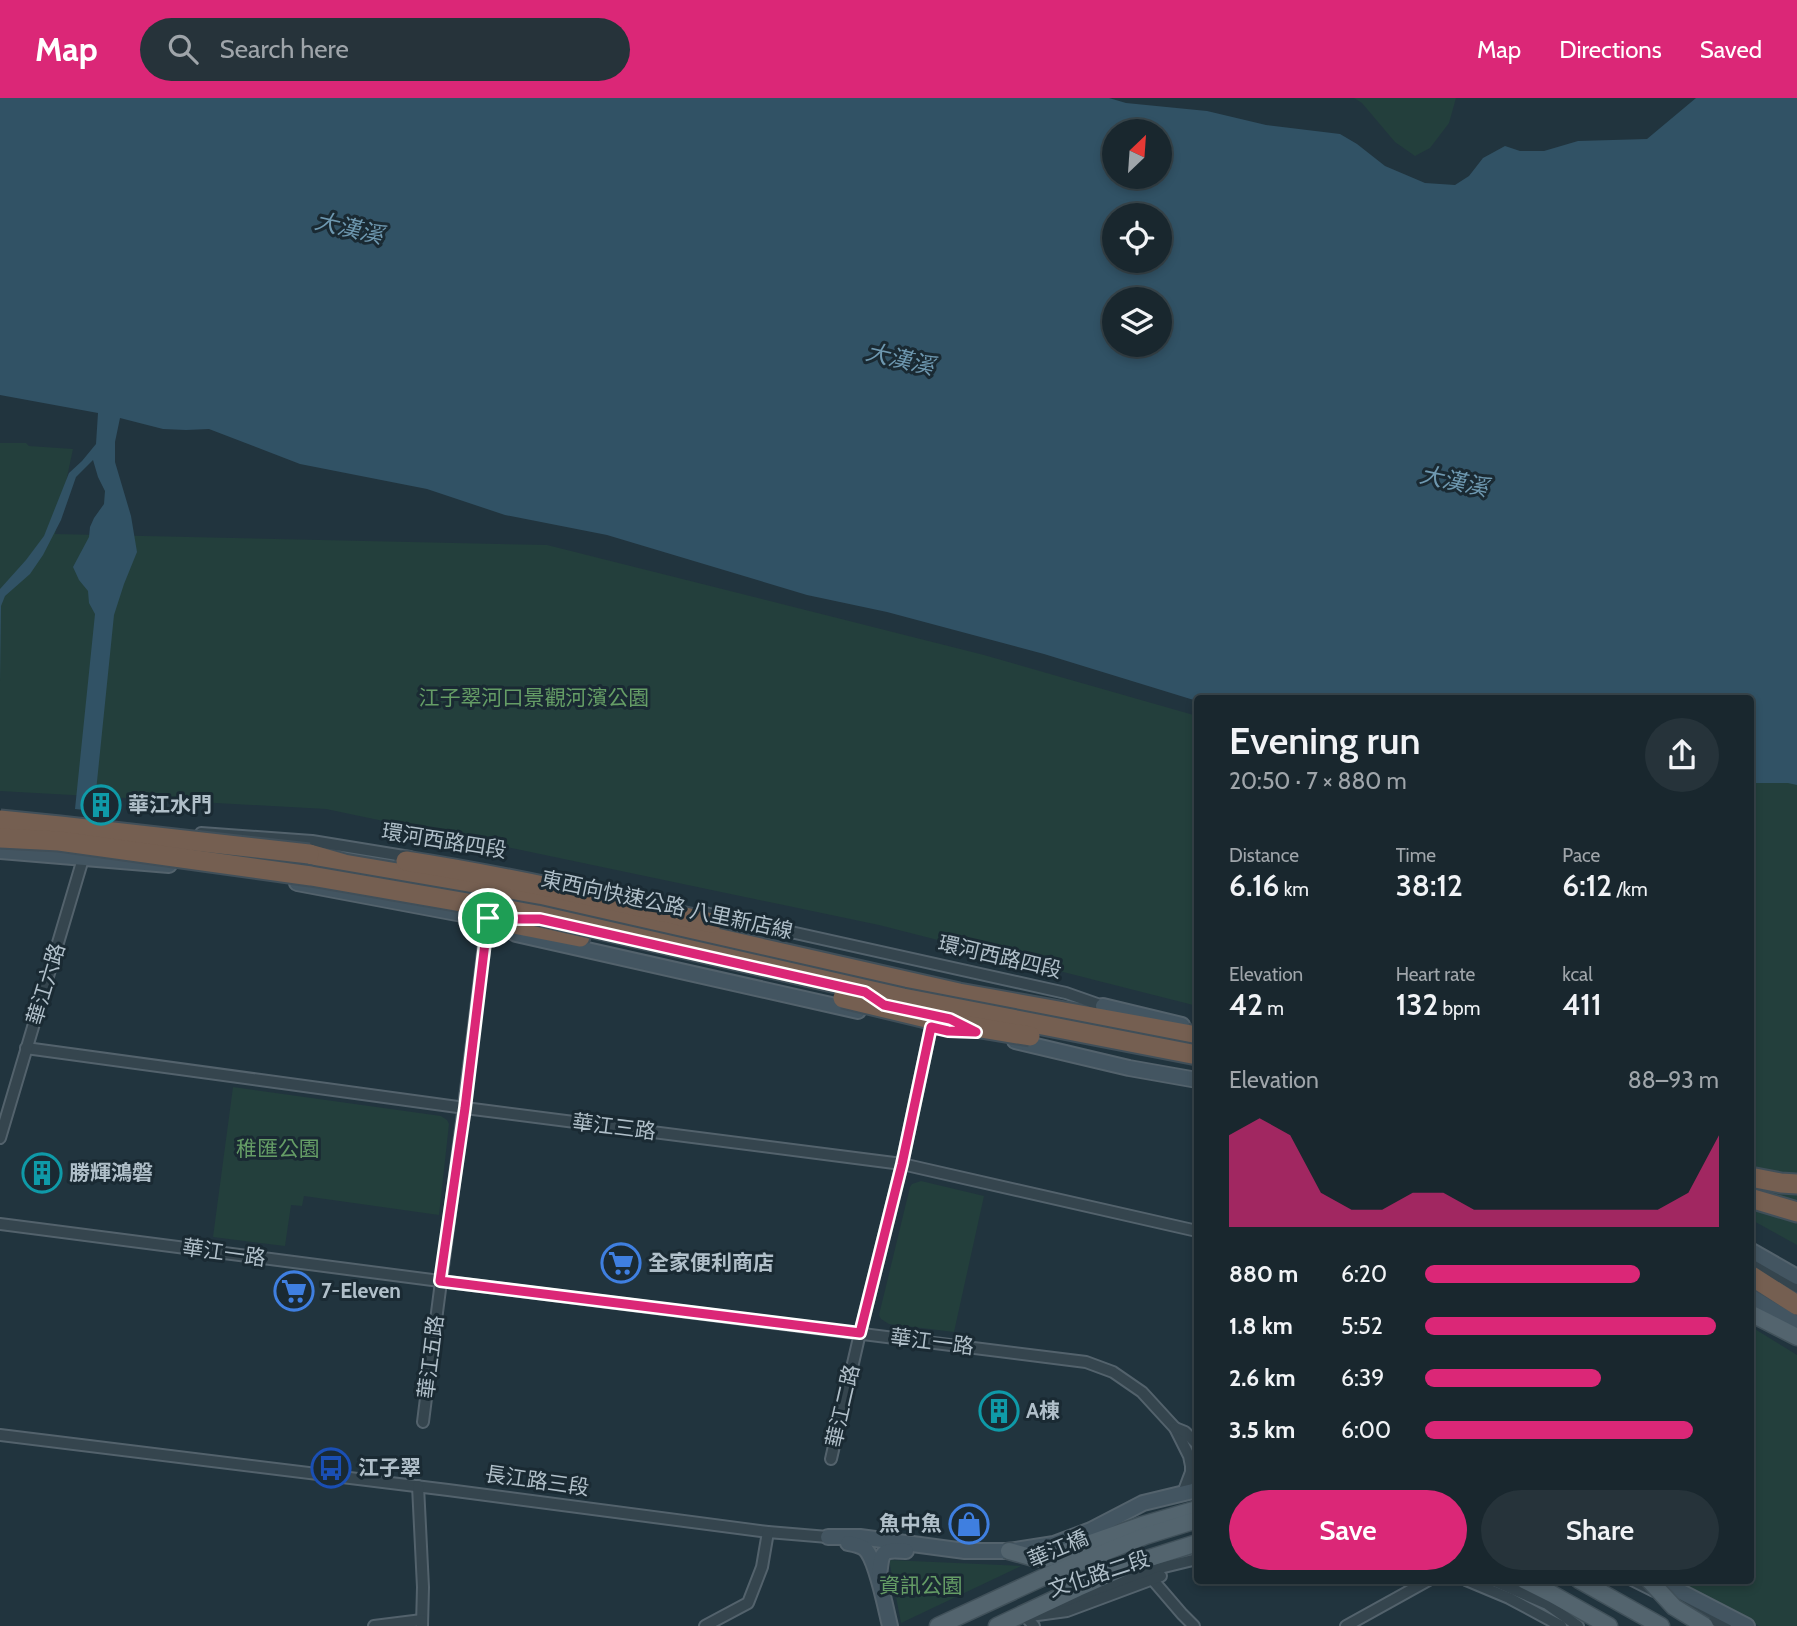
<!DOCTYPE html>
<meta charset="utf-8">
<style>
body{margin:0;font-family:Cabin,"Noto Sans TC",sans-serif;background:#26333a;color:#f1f3f6;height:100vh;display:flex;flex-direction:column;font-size:26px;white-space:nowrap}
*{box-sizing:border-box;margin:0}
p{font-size:23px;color:#9fa5aa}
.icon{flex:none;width:38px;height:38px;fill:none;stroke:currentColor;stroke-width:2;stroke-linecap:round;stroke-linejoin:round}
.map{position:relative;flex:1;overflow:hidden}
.panel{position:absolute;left:1194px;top:597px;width:560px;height:889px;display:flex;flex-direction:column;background:#19272e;border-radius:7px;box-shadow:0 4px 10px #0003,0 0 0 2px #37444a}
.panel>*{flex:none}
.needle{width:46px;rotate:25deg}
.controls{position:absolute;left:1102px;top:21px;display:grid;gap:14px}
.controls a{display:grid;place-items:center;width:70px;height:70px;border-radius:50%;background:#19272e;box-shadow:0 4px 10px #0003,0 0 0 2px #37444a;font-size:35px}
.pin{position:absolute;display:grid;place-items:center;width:60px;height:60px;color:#fff;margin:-30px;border:4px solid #fff;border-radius:50%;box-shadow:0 2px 7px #0007}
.round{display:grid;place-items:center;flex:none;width:74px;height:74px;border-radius:37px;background:#26333a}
.overview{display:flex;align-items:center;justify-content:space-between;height:119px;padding:0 35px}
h1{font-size:38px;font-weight:600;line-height:52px}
.stats{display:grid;grid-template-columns:repeat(3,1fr);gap:10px;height:119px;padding:7px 35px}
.stats div{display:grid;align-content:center}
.stats b{font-size:30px;font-weight:600}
.stats small{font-size:19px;font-weight:400}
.stats p{font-size:19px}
.chart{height:196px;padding:14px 35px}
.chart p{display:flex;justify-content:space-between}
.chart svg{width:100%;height:126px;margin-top:7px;fill:#db2777;opacity:.7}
.cta{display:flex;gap:14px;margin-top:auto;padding:14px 35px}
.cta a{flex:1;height:80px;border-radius:42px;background:#db2777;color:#fff;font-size:28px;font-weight:600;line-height:80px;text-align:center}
.cta a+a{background:#26333a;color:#f1f3f6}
ul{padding:0 35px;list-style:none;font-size:23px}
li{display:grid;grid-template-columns:112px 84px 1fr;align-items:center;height:52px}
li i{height:18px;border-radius:9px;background:#db2777}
header{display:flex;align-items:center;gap:42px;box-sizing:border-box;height:98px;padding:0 35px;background:#db2777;color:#fff}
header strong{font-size:33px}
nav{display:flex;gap:38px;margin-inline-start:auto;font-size:24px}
.search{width:490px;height:63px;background:#26333a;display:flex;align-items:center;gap:18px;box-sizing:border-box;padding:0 24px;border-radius:38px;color:#9fa5aa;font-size:26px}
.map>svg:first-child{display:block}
</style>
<header>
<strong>Map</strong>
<div class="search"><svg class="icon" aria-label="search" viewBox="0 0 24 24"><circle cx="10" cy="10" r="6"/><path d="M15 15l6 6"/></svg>Search here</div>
<nav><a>Map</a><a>Directions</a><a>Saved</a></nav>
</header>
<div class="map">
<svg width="1797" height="1528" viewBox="0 0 1797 1528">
<rect width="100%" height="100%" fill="#21343e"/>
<g fill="#233f3c">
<polygon points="1354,0 1456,0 1449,25 1430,50 1415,58 1395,44 1362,5"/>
<polygon points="0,345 26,345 29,348 73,351 55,436 547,447 984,557 1197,618 1197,908 879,827 326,711 0,693"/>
<polygon points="1750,672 1797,677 1797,1147 1750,1121"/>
<polygon points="233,989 441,1018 447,1022 449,1026 439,1117 304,1098 302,1108 291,1107 285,1148 213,1139"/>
<polygon points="921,1083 984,1098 954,1234 889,1226 881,1221 879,1217 910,1089 912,1086"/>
<polygon points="1750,1228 1797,1257 1797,1528 1759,1528 1675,1482 1750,1482"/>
<polygon points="889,1462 1021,1468 901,1525"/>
</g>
<path fill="#315265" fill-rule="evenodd" d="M0 0H1109L1126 5 1207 13 1266 27 1340 36 1357 46 1385 68 1425 85 1455 87 1469 78 1483 60 1505 48 1520 53H1544L1578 43 1647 41 1696 0H1797V687L1788 685H1750V600H1197V603L1044 556 887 514 807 497 607 437 505 417 427 391 300 366 209 331 186 332 163 331 120 320 115 344V364L131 418 137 454 124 486 114 517 94 713 75 711 95 516 89 505 88 493 79 482 73 469 89 439 90 429 94 420 104 406 105 393 98 379 93 362 76 379 61 422 43 457 30 476 5 498 1 508 0 583V491L26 462 44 438 69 375 82 363 96 346 98 315 0 297ZM1160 33V79H1115V33ZM1160 117V163H1115V117ZM1115 201H1160V247H1115Z"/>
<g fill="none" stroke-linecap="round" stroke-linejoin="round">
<g stroke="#53626c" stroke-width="14">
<g id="street">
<polyline points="201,735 312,743 410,759"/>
<polyline points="705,815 1066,895 1103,908"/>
<polyline points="26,950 465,1010 902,1066 1197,1133"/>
<polyline points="0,1040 85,754"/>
<polyline points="0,1126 440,1183 1086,1264 1113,1274 1142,1294 1175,1330 1189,1358 1191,1368 1191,1374 1183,1395"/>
<polyline points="1750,1162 1797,1189"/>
<path d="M423 1324C444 1155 468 988 487 820"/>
<polyline points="1175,1330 1185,1334 1197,1346"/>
<polyline points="0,1337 448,1392 768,1434 828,1439"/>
<polyline points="831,1361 860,1235 902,1066 931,929"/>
<polyline points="418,1388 423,1489 422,1528"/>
<polyline points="1152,1481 1182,1516 1194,1528"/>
<polyline points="1466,1482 1509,1500 1561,1528"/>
<polyline points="1492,1482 1547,1506 1578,1528"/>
<polyline points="1632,1482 1654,1493"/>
<polyline points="1678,1504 1726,1528"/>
<polyline points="1054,1509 1160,1470 1197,1461"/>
<polyline points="1030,1518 1067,1513 1161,1478"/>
<polyline points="374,1528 422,1522"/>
<polyline points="705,1528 748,1505 762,1469 768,1434"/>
<polyline points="1034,1528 1026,1519 1035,1516"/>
<polyline points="1346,1528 1429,1482"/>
</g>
</g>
<g stroke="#53626c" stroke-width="18">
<g id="secondary">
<polyline points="0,753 169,767"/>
<polyline points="243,758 338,772"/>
<polyline points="297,785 494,822 504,821"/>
<polyline points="501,826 516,836 858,913"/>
<polyline points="1103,908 1182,927"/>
<polyline points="1015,943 1129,970 1197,982"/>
<polyline points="1750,1152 1797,1179"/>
<polyline points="1750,1198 1797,1226"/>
<polyline points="828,1439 860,1439 965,1453 1009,1453 1054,1446 1091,1432 1143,1405 1197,1392"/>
<path d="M848 1445C853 1446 859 1447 864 1450 876 1459 886 1512 890 1528"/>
<path d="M879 1478C882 1454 880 1451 906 1453"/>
<polyline points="1658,1482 1747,1528"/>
</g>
</g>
<g stroke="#41515a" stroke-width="19">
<g id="primary">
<polyline points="1750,1215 1797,1239"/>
<polyline points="1009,1453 1034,1460 1045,1461 1142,1427 1197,1411"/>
<polyline points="1524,1482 1552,1496 1609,1528"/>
<polyline points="1579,1482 1661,1528"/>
<polyline points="938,1528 1046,1478 1145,1438 1197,1422"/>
<polyline points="997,1528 1078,1490 1137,1464 1197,1445"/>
</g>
</g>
<g stroke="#404f59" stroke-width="23">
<g id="highway">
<polyline points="309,756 344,766 463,786 588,811 959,895 1197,938"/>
<path d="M406 763C509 779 610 802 712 825"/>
<polyline points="494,822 580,839"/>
<polyline points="1750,1079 1781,1085 1797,1086"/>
<polyline points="1750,1100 1797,1114"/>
<polyline points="1750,1177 1797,1207"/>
</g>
</g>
<use href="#street" stroke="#35454e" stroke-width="10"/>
<use href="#secondary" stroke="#435561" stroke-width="14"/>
<use href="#primary" stroke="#53646e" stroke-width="16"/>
<use href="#highway" stroke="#755f51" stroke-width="19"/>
<g stroke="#41515a" stroke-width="19" stroke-linecap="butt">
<polyline id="primary-bridge" points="1649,1482 1674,1509 1705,1528"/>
</g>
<g stroke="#404f59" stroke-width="23" stroke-linecap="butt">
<g id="highway-bridge">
<polyline points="0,722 60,728 309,756"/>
<polyline points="0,740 59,743 311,778 537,817 903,900 1197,957"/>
<polyline points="843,900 939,923 1030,938"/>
</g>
</g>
<use href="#primary-bridge" stroke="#53646e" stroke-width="16"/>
<use href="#highway-bridge" stroke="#755f51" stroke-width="19"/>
</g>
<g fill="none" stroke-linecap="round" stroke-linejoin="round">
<g stroke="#fff" stroke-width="14">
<polygon id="route" points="488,820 494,821 540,821 865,894 884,907 950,921 976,934 948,933 931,929 902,1066 860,1235 440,1183 465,1010"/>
</g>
<use href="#route" stroke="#db2777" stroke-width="9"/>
</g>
<defs>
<g id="building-ring" transform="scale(2.0125)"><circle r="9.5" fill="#1a2a33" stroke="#0f9aa8" stroke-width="1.5"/><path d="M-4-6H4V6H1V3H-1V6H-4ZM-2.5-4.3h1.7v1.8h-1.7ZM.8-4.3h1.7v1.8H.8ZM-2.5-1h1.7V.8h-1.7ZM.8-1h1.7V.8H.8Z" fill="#0f9aa8"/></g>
<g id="supermarket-ring" transform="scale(2.0125)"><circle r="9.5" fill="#1a2a33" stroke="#3f7fe0" stroke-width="1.5"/><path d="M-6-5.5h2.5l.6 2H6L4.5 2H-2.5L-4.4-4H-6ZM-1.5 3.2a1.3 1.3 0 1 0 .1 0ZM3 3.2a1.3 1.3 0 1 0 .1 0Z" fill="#3f7fe0"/></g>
<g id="bus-ring" transform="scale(2.0125)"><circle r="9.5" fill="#1a2a33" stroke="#1a4fb4" stroke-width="1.5"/><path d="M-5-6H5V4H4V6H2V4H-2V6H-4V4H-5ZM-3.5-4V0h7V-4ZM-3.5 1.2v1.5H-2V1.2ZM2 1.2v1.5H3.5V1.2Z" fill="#1a4fb4"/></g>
<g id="shop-ring" transform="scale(2.0125)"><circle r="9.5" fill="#1a2a33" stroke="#3f7fe0" stroke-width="1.5"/><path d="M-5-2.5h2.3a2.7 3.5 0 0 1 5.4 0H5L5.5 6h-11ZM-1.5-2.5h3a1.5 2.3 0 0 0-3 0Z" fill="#3f7fe0"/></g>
</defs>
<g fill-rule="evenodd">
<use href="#building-ring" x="101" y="707"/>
<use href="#building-ring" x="42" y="1075"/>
<use href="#supermarket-ring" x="621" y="1165"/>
<use href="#supermarket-ring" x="294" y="1193"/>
<use href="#building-ring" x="999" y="1313"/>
<use href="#bus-ring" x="331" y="1370"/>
<use href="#shop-ring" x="969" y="1426"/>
</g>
<g text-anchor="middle" stroke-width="6" stroke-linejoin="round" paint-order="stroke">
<g font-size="21" fill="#659d66" stroke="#1a2a33">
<text x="534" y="607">江子翠河口景觀河濱公園</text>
<text x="278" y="1058">稚匯公園</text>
<text x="921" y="1495">資訊公園</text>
</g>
<g font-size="21" font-weight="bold" fill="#b0bfc9" stroke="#1a2a33" text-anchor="start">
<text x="128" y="714">華江水門</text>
<text x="69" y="1082">勝輝鴻磐</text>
<text x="648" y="1172">全家便利商店</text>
<text x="321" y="1200">7-Eleven</text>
<text x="1026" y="1320">A棟</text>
<text x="358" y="1377">江子翠</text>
<text x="942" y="1433" text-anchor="end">魚中魚</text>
</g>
<g font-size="21" fill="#b0bfc9" stroke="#1a2a33">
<text transform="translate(444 743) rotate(9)" y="7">環河西路四段</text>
<text transform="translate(667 807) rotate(12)" y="7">東西向快速公路 八里新店線</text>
<text transform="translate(1000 859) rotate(13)" y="7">環河西路四段</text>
<text transform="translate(46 886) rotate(-73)" y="7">華江六路</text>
<text transform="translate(614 1029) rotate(7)" y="7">華江三路</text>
<text transform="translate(224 1155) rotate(8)" y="7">華江一路</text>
<text transform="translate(932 1244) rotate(7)" y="7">華江一路</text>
<text transform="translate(431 1259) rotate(-83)" y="7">華江五路</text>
<text transform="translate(843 1308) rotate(-77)" y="7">華江二路</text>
<text transform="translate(537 1383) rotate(8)" y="7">長江路三段</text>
<text transform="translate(1058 1451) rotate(-23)" y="7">華江橋</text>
<text transform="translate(1099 1476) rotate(-18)" y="7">文化路二段</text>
</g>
<g font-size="23" font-style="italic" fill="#6e98b0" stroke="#1a2a33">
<text transform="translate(349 130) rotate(13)" y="8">大漢溪</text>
<text transform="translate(900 261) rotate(13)" y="8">大漢溪</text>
<text transform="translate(1454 383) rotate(12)" y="8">大漢溪</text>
</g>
</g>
</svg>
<div class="controls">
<a><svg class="needle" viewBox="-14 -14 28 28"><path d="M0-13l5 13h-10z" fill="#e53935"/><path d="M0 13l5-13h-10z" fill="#9fa5aa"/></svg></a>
<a><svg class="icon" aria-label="locate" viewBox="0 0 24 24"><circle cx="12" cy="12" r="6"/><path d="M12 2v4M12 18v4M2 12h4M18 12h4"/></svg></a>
<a><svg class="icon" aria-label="layers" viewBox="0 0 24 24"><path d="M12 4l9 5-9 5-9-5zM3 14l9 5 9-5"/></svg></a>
</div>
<div class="pin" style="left:488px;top:820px;background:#1e9e55"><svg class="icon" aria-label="arrive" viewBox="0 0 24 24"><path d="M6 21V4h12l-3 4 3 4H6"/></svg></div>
<section class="panel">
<div class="overview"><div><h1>Evening run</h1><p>20:50 · 7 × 880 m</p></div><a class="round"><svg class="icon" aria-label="share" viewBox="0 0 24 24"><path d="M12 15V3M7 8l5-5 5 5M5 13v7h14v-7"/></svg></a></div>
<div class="stats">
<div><p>Distance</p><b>6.16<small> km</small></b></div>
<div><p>Time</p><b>38:12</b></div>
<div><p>Pace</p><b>6:12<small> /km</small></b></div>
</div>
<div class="stats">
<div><p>Elevation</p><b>42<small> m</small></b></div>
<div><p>Heart rate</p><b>132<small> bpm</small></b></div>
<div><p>kcal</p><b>411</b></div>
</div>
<div class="chart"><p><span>Elevation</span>88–93 m</p>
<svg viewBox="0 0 160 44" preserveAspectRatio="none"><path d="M0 44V12L10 6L20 12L30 32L40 38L50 38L60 32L70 32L80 38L90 38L100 38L110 38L120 38L130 38L140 38L150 32L160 12V44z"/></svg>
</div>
<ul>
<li><b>880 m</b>6:20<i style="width:73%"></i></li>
<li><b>1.8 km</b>5:52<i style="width:99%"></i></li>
<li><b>2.6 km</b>6:39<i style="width:60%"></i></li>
<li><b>3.5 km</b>6:00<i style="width:91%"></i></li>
</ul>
<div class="cta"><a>Save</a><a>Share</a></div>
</section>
</div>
